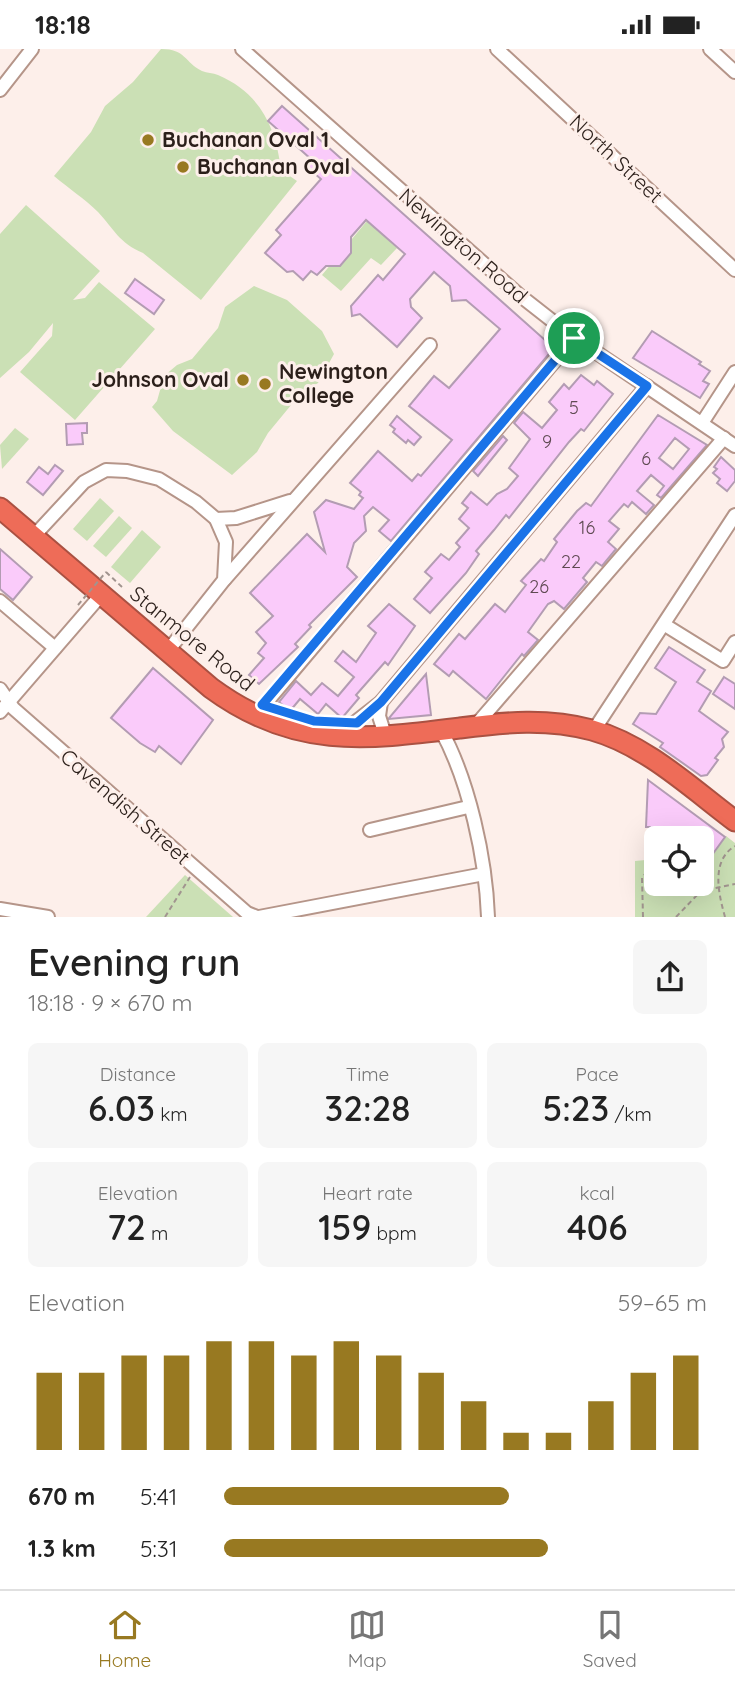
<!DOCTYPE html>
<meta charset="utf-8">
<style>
body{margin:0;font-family:Quicksand,sans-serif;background:#f6f6f6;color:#222;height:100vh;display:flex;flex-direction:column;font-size:26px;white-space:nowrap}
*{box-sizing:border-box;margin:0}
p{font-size:23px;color:#767676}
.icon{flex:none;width:38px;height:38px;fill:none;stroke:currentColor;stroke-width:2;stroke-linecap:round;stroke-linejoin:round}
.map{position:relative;height:868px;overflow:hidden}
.sheet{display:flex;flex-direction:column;background:#fff;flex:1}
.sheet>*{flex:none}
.controls{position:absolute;left:644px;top:777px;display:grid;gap:14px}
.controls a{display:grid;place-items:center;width:70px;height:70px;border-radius:10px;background:#fff;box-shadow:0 7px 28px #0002;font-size:35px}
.pin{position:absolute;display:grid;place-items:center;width:60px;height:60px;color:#fff;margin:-30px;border:4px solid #fff;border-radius:50%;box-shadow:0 2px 7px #0007}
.round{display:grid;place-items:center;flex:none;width:74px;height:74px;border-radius:10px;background:#f6f6f6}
.summary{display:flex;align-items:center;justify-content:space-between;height:119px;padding:0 28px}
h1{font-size:38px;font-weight:600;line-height:52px}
.metrics{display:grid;grid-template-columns:repeat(3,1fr);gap:10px;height:119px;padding:7px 28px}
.metrics div{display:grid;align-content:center;border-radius:10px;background:#f6f6f6;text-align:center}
.metrics b{font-size:35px;font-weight:600}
.metrics small{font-size:19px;font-weight:400}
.metrics p{font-size:19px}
.chart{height:196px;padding:14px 28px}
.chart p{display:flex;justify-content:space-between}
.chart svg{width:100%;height:126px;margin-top:7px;stroke:#987921;stroke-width:6}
ul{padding:0 28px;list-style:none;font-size:23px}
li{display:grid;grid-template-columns:112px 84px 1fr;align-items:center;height:52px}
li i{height:18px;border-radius:9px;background:#987921}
.status{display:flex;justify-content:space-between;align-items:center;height:49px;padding:0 35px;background:#fff;direction:ltr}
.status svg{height:19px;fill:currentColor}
.tabs{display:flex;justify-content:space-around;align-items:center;height:98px;border-top:2px solid #e0e0e0;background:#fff;font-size:19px;color:#767676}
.tabs a{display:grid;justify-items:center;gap:4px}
.tabs .current{color:#987921}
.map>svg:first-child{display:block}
</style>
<div class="status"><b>18:18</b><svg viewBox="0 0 49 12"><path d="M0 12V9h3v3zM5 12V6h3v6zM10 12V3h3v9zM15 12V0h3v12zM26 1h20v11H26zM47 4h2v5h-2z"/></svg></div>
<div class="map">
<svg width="735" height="868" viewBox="0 0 735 868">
<rect width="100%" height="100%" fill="#fdefea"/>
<g fill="#cbe0b5">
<path d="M161 0C186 0 184 13 202 22 207 24 213 24 218 26 260 44 276 78 281 121L297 132 201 251 143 204C119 194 114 180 98 163 85 150 68 139 54 127L91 83 105 57 133 33Z"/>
<polygon points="26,156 100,222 73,251 85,249 99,233 155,280 75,371 20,323 52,287 53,274 29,303 0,329 0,185"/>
<polygon points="367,172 397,199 381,216 371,209 341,242 322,226"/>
<polygon points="254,237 287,251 322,282 334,305 318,334 301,344 268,384 257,403 232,426 173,382 152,358 157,352 164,327 177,316 192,310 218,279 225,258"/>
<polygon points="15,379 29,390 2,420 0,396"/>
<polygon points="100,449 114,462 87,492 73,480"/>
<polygon points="119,467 132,479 106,508 93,497"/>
<polygon points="142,481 161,498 130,534 111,518"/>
<polygon points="726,787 735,794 735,868 635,868 635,812 656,810 656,835 702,835 702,822"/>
<polygon points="185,826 233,868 146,868"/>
</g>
<g fill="#facbfa" stroke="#b39cb3" stroke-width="2" fill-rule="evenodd">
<polygon points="282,57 554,299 391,492 379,482 389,471 373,458 364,467 366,482 354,494 347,518 357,528 309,576 311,578 295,595 298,598 259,635 249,626 264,609 258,604 266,594 256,583 273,567 250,544 307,485 325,503 314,463 326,451 354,460 363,449 359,446 361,443 350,434 378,402 412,432 418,425 421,427 452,391 409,357 434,327 449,339 500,280 466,251 452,252 450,237 434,223 410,250 411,258 422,269 397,298 360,265 352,267 351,257 378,226 383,231 405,205 366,171 351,188 351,204 340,217 326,217 317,226 311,222 303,231 293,222 287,223 265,204 281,186 276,181 321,130 307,118 312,111 268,72"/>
<polygon points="135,230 164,251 154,265 125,244"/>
<polygon points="652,282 701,313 699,315 710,322 703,332 709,335 700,349 633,309"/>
<polygon points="581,326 594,336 597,332 613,345 584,382 581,380 569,393 509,469 506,466 494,481 476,502 479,505 466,524 430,564 414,550 432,529 425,523 441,505 449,511 460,498 456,494 469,479 459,470 468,459 462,454 471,443 487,456 497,445 507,440 518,427 509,419 530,390 514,374 523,363 542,379 557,361 549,353 564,335 569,340"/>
<path d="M658 366 707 396 661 449 657 446 664 437 651 426 637 442 654 456 646 465 632 453 628 458 624 455 609 472 619 480 608 493 616 500 602 517 596 513 583 529 587 533 564 560 554 552 548 555 528 583 538 591 524 607 522 605 486 650 453 622 449 627 434 615 459 585 465 590 495 555 505 563 526 536 521 532 541 510 544 512 557 493 554 490 577 462 586 454 591 457ZM675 389 689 400 673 420 659 409Z"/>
<polygon points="397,367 421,388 414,396 408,391 406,394 393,383 395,380 390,376"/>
<polygon points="87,374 87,384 82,384 83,395 67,396 66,375"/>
<polygon points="503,387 507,391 478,427 473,422"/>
<polygon points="721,408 735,421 735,432 727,442 717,434 720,430 713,424 717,420 714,418"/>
<polygon points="55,416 63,422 43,446 27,433 39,418 48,425"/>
<polygon points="0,500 32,528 13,551 0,540"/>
<polygon points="389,555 415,577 388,616 385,613 356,646 359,649 342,669 326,655 318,665 300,650 290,662 279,653 296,632 311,646 322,634 338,647 354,628 335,612 343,602 356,613 376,584 368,577"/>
<polygon points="669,598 705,621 697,633 711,642 699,662 728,683 722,690 724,698 715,709 718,711 707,726 701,727 660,698 663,694 633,675 640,664 656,665 676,633 655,619"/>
<polygon points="153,619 213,671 181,715 159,697 155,703 140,694 111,669"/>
<polygon points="426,625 431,666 389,670 389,669"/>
<polygon points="724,628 735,635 735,660 713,645"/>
<polygon points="648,731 725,788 702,820 702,789 666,789 658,784 650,783 650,778 646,778"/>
</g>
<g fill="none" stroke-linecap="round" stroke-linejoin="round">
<g stroke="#b59589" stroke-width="16">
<g id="minor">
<polyline points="242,0 518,245 569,285 735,397"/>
<polyline points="497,0 735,221"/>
<polyline points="710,0 735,23"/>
<polyline points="0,41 32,0"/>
<polyline points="702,374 735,323"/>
<polyline points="216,470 236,469 290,452"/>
<polyline points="33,488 84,433 106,421 127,422 159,430 196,453 216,470 226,493 224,531 167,603"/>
<polyline points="225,530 430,296"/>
<polyline points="0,552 55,599"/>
<polyline points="665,576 723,612 735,593"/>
<polyline points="0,640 13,659 247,864 257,868"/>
<polyline points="381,653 379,667 385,686"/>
<polyline points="0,663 101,546"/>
<polyline points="255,667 574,289"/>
<polyline points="476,676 724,389"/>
<path d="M441 681C469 732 486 810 488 868"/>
<polyline points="594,681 735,466"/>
<polyline points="340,685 381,653 647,337"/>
<polyline points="370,781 468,758"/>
<polyline points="0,860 48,868"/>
<polyline points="259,868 484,825"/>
</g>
</g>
<g stroke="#aa5142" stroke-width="23">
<path id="highway" d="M0 459 211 639C294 700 364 691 460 679 506 673 547 669 592 681 646 696 691 739 735 772"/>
</g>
<g stroke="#a1948f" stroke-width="2" stroke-dasharray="5 3.5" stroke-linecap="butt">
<polyline points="106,523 122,538"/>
<polyline points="693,835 700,841"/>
<polyline points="165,868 190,828"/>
<polyline points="643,868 642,828 656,816"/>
<polyline points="676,868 701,842 735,835"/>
<path d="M725 868C719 846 710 812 735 797"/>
</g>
<use href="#minor" stroke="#fff" stroke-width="12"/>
<use href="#highway" stroke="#ee6c58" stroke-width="19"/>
<polyline stroke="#a1948f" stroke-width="2" stroke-dasharray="5 3.5" stroke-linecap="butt" points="78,556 106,523"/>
</g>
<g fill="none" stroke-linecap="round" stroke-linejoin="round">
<g stroke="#fff" stroke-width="14">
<polygon id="route" points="574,289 647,337 381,653 357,674 314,672 262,656"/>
</g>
<use href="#route" stroke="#1a73e8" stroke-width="9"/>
</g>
<g fill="#987921" stroke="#fdefea" stroke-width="2.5">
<circle cx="148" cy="91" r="7"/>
<circle cx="183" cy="118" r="7"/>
<circle cx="243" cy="331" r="7"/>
<circle cx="265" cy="335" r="7"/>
</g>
<g text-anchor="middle" stroke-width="6" stroke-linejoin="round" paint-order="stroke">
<g font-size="18" fill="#5f4a52">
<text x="574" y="365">5</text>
<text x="547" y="399">9</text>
<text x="646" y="416">6</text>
<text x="587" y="485">16</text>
<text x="571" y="519">22</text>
<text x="539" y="544">26</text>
</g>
<g font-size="21" font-weight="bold" fill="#2b1f1a" stroke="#fdefea" text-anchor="start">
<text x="162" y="98">Buchanan Oval 1</text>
<text x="197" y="125">Buchanan Oval</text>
<text x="279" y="330">Newington<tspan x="279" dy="24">College</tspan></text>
<text x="229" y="338" text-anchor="end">Johnson Oval</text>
</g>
<g font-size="21" fill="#2b1f1a" stroke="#fdefea">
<text transform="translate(616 110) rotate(43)" y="7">North Street</text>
<text transform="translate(463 197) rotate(41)" y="7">Newington Road</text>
<text transform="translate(192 590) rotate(39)" y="7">Stanmore Road</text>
<text transform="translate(125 758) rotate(41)" y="7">Cavendish Street</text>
</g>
</g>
</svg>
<div class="controls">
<a><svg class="icon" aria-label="locate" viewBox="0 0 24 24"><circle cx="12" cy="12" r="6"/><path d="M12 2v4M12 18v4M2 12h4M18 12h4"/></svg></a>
</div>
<div class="pin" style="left:574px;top:289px;background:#1e9e55"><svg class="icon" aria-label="arrive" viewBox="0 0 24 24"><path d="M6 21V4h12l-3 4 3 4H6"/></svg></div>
</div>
<section class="sheet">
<div class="summary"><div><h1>Evening run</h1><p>18:18 · 9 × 670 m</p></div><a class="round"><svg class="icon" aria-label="share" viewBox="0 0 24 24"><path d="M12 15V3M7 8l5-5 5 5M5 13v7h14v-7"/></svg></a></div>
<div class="metrics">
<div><p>Distance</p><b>6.03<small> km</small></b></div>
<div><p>Time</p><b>32:28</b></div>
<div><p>Pace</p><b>5:23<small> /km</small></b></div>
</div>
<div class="metrics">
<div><p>Elevation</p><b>72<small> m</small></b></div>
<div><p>Heart rate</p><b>159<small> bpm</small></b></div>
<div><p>kcal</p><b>406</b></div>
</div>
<div class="chart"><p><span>Elevation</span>59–65 m</p>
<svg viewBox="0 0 160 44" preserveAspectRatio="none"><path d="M5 44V17M15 44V17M25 44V11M35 44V11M45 44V6M55 44V6M65 44V11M75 44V6M85 44V11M95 44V17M105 44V27M115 44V38M125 44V38M135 44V27M145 44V17M155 44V11"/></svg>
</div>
<ul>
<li><b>670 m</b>5:41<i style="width:59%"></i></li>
<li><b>1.3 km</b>5:31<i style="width:67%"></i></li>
</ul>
</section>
<nav class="tabs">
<a class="current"><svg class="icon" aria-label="home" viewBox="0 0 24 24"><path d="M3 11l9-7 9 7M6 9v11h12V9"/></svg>Home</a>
<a><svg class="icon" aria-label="map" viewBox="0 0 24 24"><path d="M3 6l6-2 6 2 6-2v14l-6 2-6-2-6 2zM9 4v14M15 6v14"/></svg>Map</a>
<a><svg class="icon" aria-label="saved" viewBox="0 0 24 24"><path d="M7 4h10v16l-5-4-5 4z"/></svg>Saved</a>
</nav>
